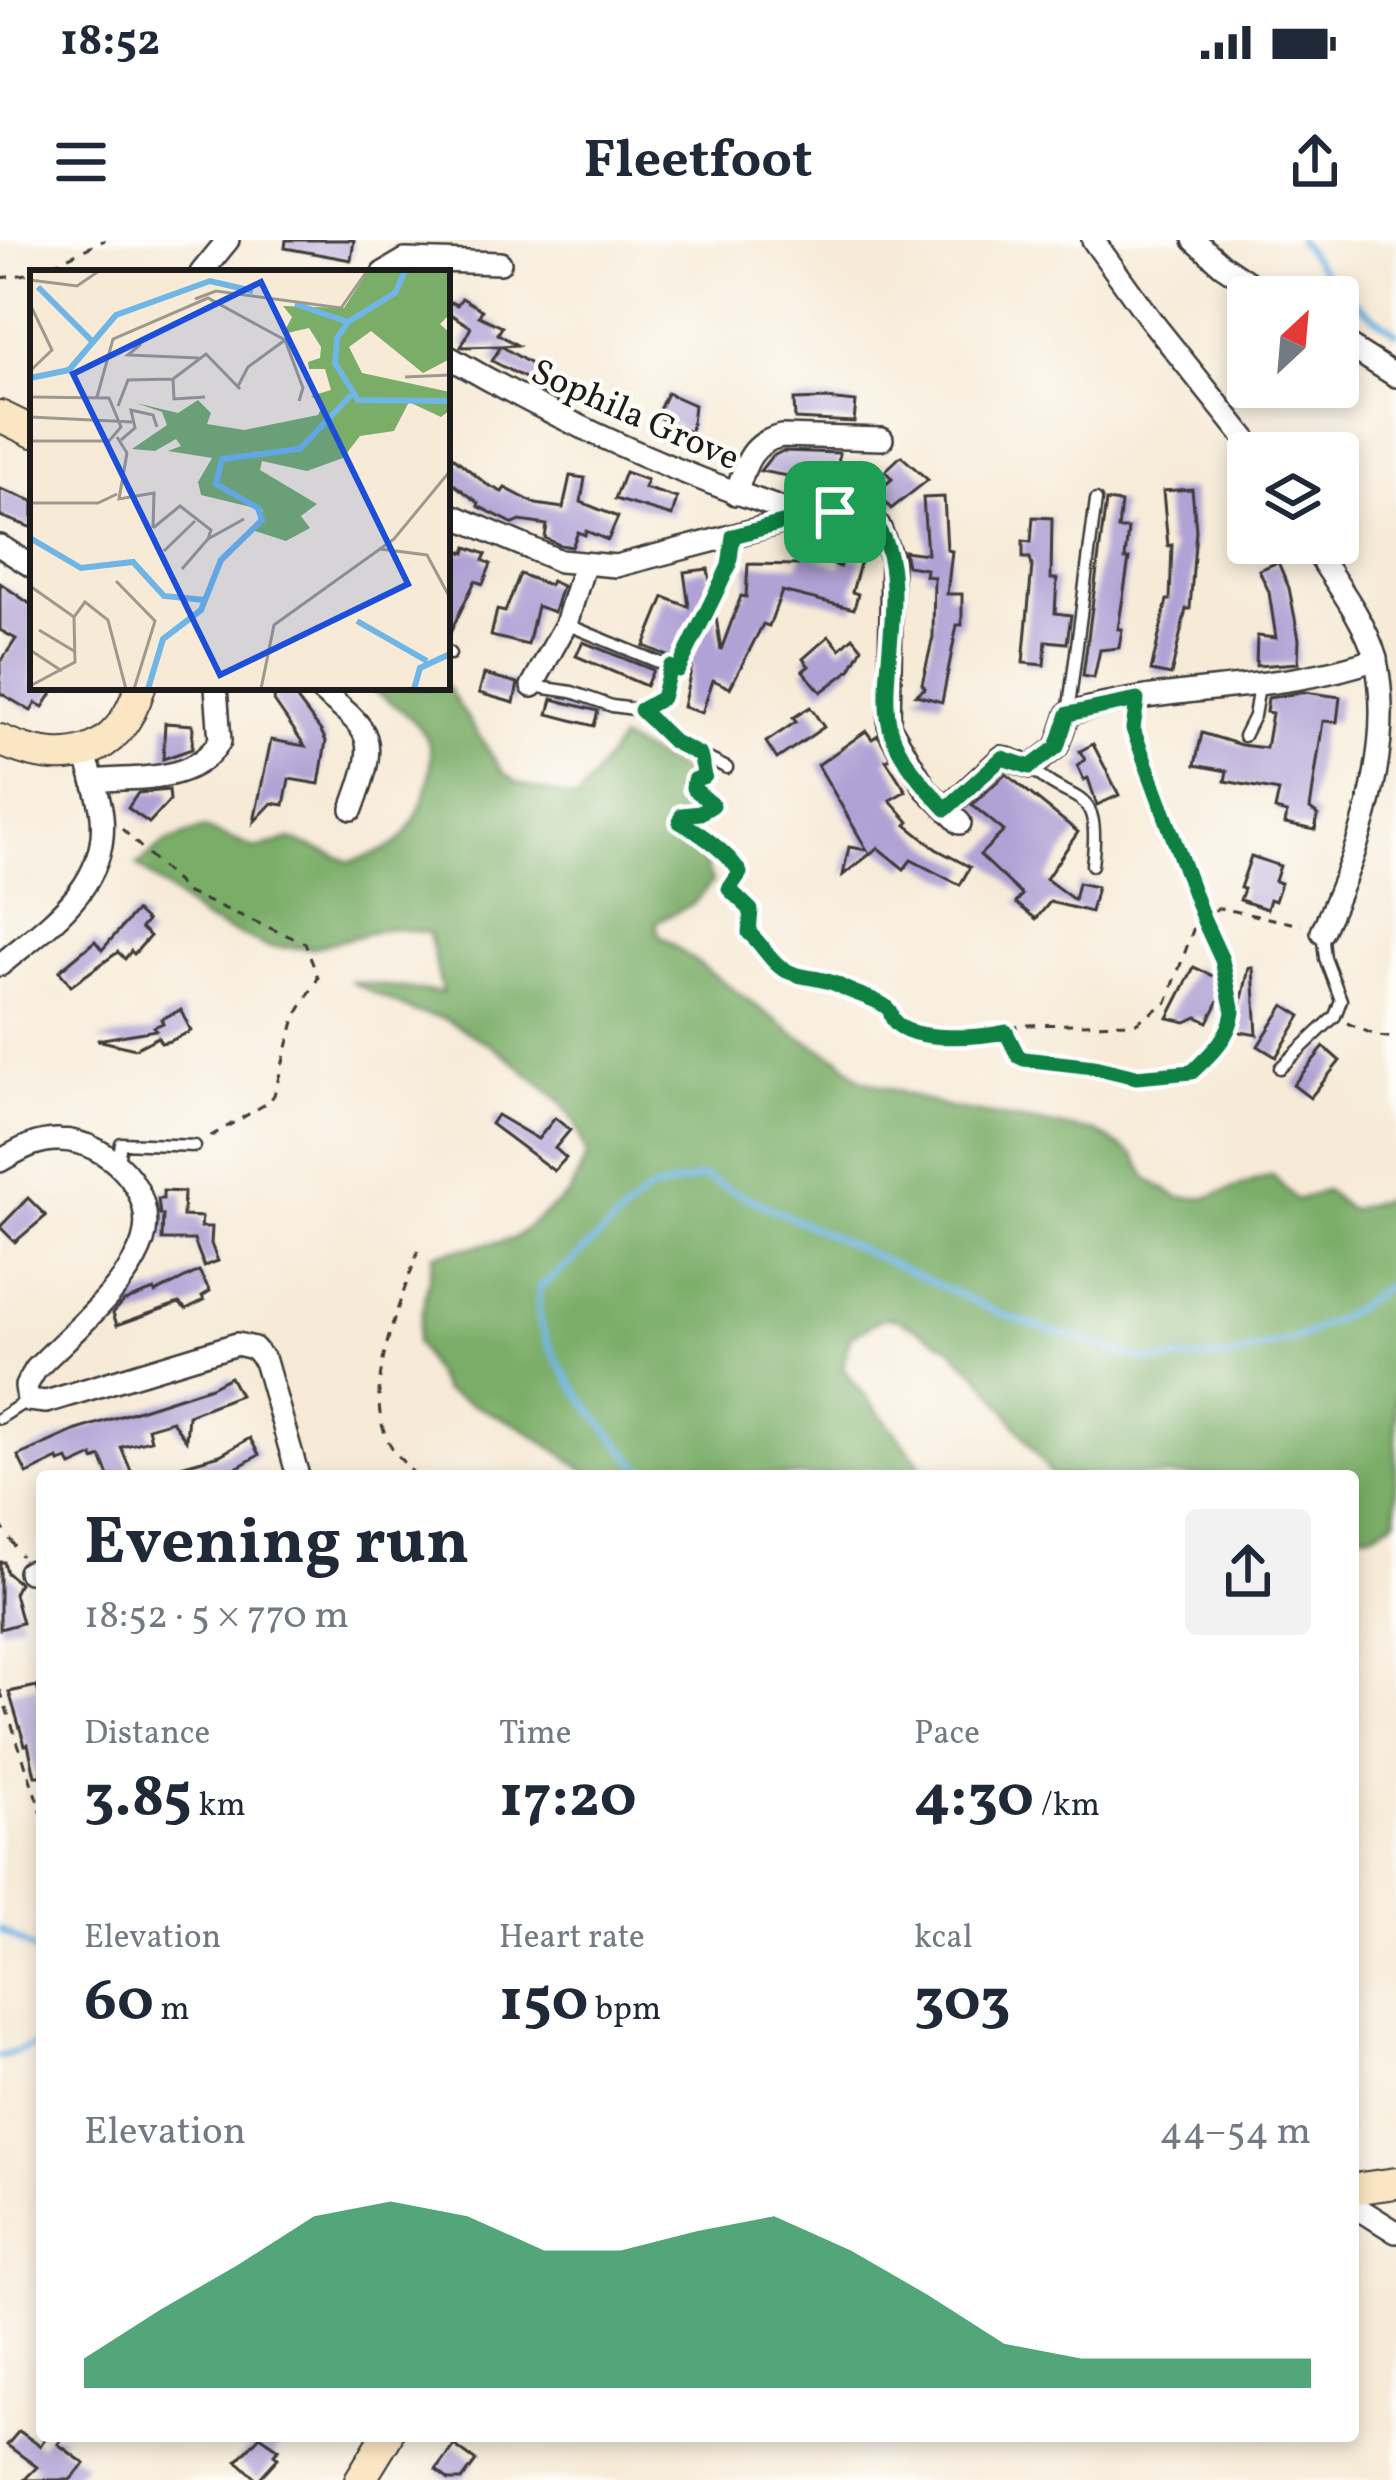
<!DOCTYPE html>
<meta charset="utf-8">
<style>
body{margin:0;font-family:Vollkorn,serif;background:#f2f2f3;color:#1f2937;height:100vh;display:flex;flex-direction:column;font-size:45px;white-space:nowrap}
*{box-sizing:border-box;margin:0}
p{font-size:39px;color:#747a83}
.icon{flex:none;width:66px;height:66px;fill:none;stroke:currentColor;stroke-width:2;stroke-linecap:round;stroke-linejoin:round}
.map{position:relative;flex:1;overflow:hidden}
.panel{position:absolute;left:36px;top:1230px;width:1323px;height:972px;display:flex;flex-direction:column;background:#fff;border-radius:12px;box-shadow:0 6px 18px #0003}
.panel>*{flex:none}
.needle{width:78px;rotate:26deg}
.controls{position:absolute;left:1227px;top:36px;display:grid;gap:24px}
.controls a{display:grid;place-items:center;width:132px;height:132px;border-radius:12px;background:#fff;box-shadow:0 6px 18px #0003;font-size:60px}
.pin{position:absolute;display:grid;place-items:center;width:102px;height:102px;color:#fff;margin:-51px;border-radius:24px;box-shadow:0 6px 18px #0006}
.round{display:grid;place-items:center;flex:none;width:126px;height:126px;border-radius:12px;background:#f2f2f3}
.head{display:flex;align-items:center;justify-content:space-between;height:204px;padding:0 48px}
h1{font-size:66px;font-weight:700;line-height:90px}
.stats{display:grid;grid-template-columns:repeat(3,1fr);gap:18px;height:204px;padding:12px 48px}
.stats div{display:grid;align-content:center}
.stats b{font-size:60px;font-weight:700}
.stats small{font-size:33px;font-weight:400}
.stats p{font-size:33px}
.chart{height:336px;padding:24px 48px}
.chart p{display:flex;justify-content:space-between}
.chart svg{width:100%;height:216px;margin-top:12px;fill:#0b8043;opacity:.7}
.status{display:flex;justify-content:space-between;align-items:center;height:84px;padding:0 60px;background:#fff;direction:ltr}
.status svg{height:33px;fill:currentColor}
header{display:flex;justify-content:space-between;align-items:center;height:156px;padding:0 48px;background:#fff;font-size:54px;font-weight:700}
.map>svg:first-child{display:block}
</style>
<div class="status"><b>18:52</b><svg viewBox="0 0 49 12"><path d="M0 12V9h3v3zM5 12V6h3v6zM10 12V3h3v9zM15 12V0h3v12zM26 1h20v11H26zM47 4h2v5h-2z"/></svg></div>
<header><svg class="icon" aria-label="menu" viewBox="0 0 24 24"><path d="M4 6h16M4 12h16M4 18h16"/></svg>Fleetfoot<svg class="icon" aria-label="share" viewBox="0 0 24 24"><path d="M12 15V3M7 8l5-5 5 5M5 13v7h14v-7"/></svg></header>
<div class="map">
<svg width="1396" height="2240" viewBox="0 0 1396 2240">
<rect width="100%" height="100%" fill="#fdfcf7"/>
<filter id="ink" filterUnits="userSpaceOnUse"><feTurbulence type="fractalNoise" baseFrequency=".00833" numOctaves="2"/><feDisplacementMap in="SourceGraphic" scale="24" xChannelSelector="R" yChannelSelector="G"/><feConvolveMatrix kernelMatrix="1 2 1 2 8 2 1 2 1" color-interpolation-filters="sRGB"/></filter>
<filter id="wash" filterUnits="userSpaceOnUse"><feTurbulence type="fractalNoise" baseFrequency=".004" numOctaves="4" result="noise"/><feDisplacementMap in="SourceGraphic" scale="48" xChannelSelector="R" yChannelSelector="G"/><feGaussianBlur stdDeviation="2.7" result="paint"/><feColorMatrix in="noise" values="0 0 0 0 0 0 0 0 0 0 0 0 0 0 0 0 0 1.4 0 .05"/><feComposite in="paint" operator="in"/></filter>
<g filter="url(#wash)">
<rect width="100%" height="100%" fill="#f7ebd8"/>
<path fill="#7aad68" stroke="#4b6442" stroke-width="3" d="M367 447H447L502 531 517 543 577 560 620 500 677 528 698 552 693 587 712 642 693 664 656 682 659 695 796 795 840 819 860 839 949 868 1096 892 1134 915 1148 939 1178 957 1206 958 1272 935 1296 960 1326 951 1350 970 1396 956V1279L1374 1293 1353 1292V1236H1052L987 1144 950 1107 896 1078H883L850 1097 843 1128 930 1236H594L521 1187 444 1151 416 1102 434 1014 513 999 569 954 587 916 575 882 559 860 502 812 445 779 414 772 349 741 442 753 429 693 389 688 312 708 268 707 204 680 137 625 166 602 204 588 256 609 291 599 351 622C364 617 382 613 394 605 419 587 442 523 425 495 413 476 386 458 367 447Z"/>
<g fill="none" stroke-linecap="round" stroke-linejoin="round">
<g stroke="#6fb5e5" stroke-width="6">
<polyline points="1299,0 1334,46 1396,93"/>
<path d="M648 1236C612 1197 558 1136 541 1086 537 1075 539 1059 539 1047L567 1026 649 951 703 937 1003 1075 1145 1121 1226 1118 1299 1098 1355 1069 1396 1039"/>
<polyline points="0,1689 42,1715"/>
<polyline points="0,1817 42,1803"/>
</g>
</g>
<g id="blocks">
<g fill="#b0a2d5">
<polygon points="286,0 354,0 351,20 285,8"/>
<polygon points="462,58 482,70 479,76 502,87 498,94 517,105 501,106 544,132 537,144 492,121 501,106 461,107 471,87 447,72 447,67 450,62 457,65"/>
<polygon points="667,153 694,165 691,192 656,176"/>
<polygon points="827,159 856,162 854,182 795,179 794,160"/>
<polygon points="783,211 839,213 838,236 832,236 831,257 813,257 814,241 760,231 771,217"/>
<polygon points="447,212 486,244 502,252 505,248 536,264 563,268 570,236 585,238 581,262 618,277 608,300 586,291 585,295 578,292 572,307 560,305 545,298 547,285 520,281 514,284 478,266 479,263 447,239"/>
<polygon points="901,216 928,240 891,269 877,252 892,239 885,231"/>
<polygon points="625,232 647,240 644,248 677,258 672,276 615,259"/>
<polygon points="0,249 33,261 33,288 0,276"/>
<polygon points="1192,249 1196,290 1190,369 1186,369 1171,435 1151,431 1167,360 1170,360 1172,305 1168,306 1163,251"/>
<polygon points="944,257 947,310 952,311 947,354 962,354 962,385 957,385 942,462 916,455 925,448 922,444 933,397 934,337 925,336 926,329 907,326 904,311 927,314 923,258"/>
<polygon points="1106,261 1121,263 1118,289 1128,289 1125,319 1129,319 1118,389 1122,389 1119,408 1100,410 1094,438 1083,436"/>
<polygon points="1033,277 1052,278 1051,339 1057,339 1055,373 1071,375 1067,403 1046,401 1044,425 1023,423 1032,326 1030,318 1023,318 1023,301 1031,302"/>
<polygon points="447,306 465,313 467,307 486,314 483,320 491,324 483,344 475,341 447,399"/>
<polygon points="804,312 840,327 843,315 861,320 852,352 858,354 854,369 782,351 769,386 763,384 730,448 713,440 702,473 683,467 692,426 644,406 664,357 689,367 684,332 708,329 711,349 700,369 716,377 721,410 741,356 746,357 748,324 798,325"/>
<polygon points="1278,322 1289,348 1299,399 1298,423 1256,426 1257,396 1276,398 1269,352 1259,330"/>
<polygon points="520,334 549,345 551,341 562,346 554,372 537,366 528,405 491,396 497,370 505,372"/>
<polygon points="0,343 33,366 33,447 56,447 43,467 36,463 31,471 0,453 0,423 16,399 0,390"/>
<polygon points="829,396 840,409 853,397 862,408 850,430 821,452 803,431 809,426 803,419"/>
<polygon points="583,402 653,430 646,446 576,416"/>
<polygon points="484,434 518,443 514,463 479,453"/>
<polygon points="276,447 288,447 321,491 326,501 319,544 289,539 284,565 272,563 254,582 271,500 305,506 274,461"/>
<polygon points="1304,452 1340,457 1337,482 1323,481 1310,569 1318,575 1315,590 1285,584 1287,573 1275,570 1279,551 1225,541 1227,531 1195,525 1202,493 1241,505 1266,508 1272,473 1266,472 1268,458"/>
<polygon points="552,459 598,471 594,486 548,474"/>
<polygon points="810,467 824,487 777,519 766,502 796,482 793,478"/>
<polygon points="165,483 193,485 192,509 163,519"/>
<polygon points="866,491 872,499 878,495 891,518 886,520 906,551 890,560 909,582 906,585 936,609 970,627 960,645 911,620 904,629 878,608 843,635 849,607 867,610 818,525"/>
<polygon points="1093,504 1119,555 1097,565 1088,538 1084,540 1077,525 1085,520 1080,511"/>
<polygon points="1006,534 1078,592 1046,639 1074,660 1078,643 1097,647 1091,672 1050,662 1036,679 1016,663 1022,655 980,615 1004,591 972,565"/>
<polygon points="169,550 170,560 149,583 128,568 138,553"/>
<polygon points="1251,616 1280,626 1275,641 1281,643 1275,661 1270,659 1267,669 1240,660 1244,649 1240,648"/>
<polygon points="136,671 147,681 141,688 150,696 134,714 131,711 125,719 118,712 71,746 59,731 95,701 102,710"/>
<polygon points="1194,727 1228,743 1208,782 1197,777 1186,782 1168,778"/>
<polygon points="1249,728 1253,728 1257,795 1235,791"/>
<polygon points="1284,765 1301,776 1276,817 1258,806"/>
<polygon points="181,770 191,791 170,801 161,803 158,797 135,809 97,800 156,790 154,787 163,783 161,779"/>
<polygon points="1324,807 1340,821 1310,858 1293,845"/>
<polygon points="497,875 538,899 555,878 570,890 555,908 566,918 554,931 491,884"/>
<polygon points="163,951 184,952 183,976 202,977 201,987 212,987 211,1004 218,1021 204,1026 194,1000 162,1000 163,975 160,975 158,959 163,959"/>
<polygon points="28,958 46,976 15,1002 0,987"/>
<polygon points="199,1031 210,1051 202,1056 204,1060 186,1069 179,1063 117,1085 113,1073 124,1061 154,1050 155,1053"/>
<polygon points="230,1137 240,1155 188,1175 186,1200 172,1181 148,1188 151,1200 121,1207 133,1236 109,1236 101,1217 94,1220 93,1216 71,1226 68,1219 59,1222 58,1219 27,1234 18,1216 74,1191 211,1147"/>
<polygon points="250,1198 259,1215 224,1235 163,1236 163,1231 220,1215"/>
<polygon points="0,1322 4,1322 7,1333 19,1343 14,1354 22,1383 0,1389"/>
<polygon points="37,1446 42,1468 42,1536 35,1536 28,1504 25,1505 9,1452"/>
<polygon points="19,2191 40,2206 47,2196 64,2196 58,2204 85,2224 70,2240 24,2240 37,2227 7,2205"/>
<polygon points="260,2196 279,2209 274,2214 278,2218 258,2240 237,2221"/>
<polygon points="454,2205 476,2221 462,2240 449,2240 436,2230"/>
</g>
</g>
</g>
<g filter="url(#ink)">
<use href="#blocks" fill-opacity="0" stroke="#3d3b38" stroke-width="3"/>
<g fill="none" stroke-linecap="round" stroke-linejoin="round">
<g stroke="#3d3b38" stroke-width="15">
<g id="lane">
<polyline points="566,384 670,427"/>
<polyline points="447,411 450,414"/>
<polyline points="532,446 572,452 612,466 641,470 674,502 727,528"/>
<polyline points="1068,474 1096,260"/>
<polyline points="1244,496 1254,476 1259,446"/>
<path d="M1031 527C1071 569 1103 540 1092 625"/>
<polyline points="1280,828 1335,776 1341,760 1325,718 1322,692"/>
<polyline points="118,921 121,903 195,906"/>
<polyline points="0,1178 28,1160"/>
</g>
</g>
<g stroke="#3d3b38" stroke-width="26">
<g id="street">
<polyline points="1093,0 1150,79 1257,213"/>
<polyline points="1194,0 1222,25 1270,57"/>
<polyline points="201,33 228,0"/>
<polyline points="383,33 405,20 500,23"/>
<polyline points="1338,99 1396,136"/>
<path d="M447 116C559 181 681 236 804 276"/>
<path d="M736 254C745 226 749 204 781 196L882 199"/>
<polyline points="447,273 560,321 616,326 804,277 856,270 868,276 879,286 892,320 889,485 926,549 960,583"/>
<path d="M1311 303C1332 338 1363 376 1375 416 1396 506 1359 611 1322 692"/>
<polyline points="0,306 33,327"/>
<polyline points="532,446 566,384 584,326"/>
<path d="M316 447C374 493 379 496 352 569"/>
<path d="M93 541C138 536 192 545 220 501L216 447"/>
<path d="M946 569 1002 517 1031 527 1057 507 1068 474C1168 443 1277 454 1376 419"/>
<path d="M0 725C48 685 109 647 102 576 100 555 90 532 84 512"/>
<path d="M0 921C19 910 37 899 60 900 109 901 158 952 143 1001 129 1046 69 1095 36 1129L26 1146 28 1160 46 1162 237 1104 254 1108 265 1121 298 1236"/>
<polyline points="29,1332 42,1328"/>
<polyline points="1353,1965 1396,1992"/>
</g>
</g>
<g stroke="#3d3b38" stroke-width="34">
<g id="secondary">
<polyline points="0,176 33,192"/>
<path d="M0 500C63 529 118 519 140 447"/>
<polyline points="1353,1949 1396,1943"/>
<polyline points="360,2240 387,2196"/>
</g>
</g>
<g stroke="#3d3b38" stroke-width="3" stroke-dasharray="9 9" stroke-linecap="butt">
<polyline points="0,38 34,33 105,0"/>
<polyline points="685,417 730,317"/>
<polyline points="654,465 662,458 666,443"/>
<path d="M705 534 692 542 713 565 700 573 681 575 680 582C699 592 731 614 740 633L729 649 751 670 749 693 762 702 775 724 791 735 837 744 851 754 884 765 895 782 906 789 943 798 966 793 1000 794 1021 785 1136 783 1167 762 1194 687 1219 668 1302 685"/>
<polyline points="122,589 188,653 305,703 318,738 295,778 274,855 269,862 206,899"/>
<polyline points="1347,783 1377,796 1396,798"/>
<polyline points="1007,793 1018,816 1024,819 1094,827 1136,837 1180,836 1192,832 1207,818 1233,780 1223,720 1204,681 1132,478"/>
<path d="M416 1236C403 1222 390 1209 384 1191 366 1137 401 1063 418 1011"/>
<polyline points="0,1284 21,1316"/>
<polyline points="35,1352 42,1380"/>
<polyline points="42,1401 39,1403 42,1409"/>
<polyline points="0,1450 42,1574"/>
</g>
<use href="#lane" stroke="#fff" stroke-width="10"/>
<use href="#street" stroke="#fff" stroke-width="21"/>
<use href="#secondary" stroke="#fbe6c3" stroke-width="30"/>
</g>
</g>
<g fill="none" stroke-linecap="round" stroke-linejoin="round" filter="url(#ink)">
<g stroke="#fff" stroke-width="24">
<path id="route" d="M856 270C922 301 877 425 889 483 895 514 925 547 946 569L1002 518 1030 527 1057 507 1068 474 1137 460 1133 489 1204 681 1222 720 1233 772C1230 797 1210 815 1192 832L1136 837 1094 827 1024 819 1018 816 1006 792C981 797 913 803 895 782 887 773 895 774 885 766 874 758 854 754 842 747 822 735 800 741 780 727 769 719 761 703 749 693L751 670 729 649 740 633C731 615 699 592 680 582L682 575 700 573 713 565 693 548 694 540 705 536 700 515 674 502 641 470 662 458 670 427 678 430 729 326 733 296 805 277Z"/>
</g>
<use href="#route" stroke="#0b8043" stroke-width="15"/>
</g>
<g text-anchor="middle" stroke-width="9" stroke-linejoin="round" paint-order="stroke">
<g font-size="36" fill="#1c1c1c" stroke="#fdfcf7">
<text transform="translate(636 173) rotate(24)" y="13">Sophila Grove</text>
</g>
</g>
<g transform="translate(30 30)">
<rect width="420" height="420" fill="#f7ebd8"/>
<path d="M338 1H420V44L410 54 420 63V89L393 103 341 61 319 77 332 103 420 122V140L411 147 379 132 364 161 330 166 313 188 277 201 232 191 230 200 287 234 271 246 280 258 256 271 225 261 233 240 171 225 168 212 182 188 138 181 151 176 146 169 125 181 102 179 137 155 132 142 106 133 148 143 168 130 181 143 177 154 214 160 288 145 293 135 281 126 301 120 295 99H279L278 92 290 88 291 77 279 58 253 64 262 47 253 36 314 38Z" fill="#7aad68"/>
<path fill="none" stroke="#6fb5e5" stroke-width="6" d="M375 1 365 23 318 52 307 68 305 93 328 130 420 131M8 17 61 70M265 34 318 52M0 108 39 100 86 45 180 11 223 21M0 268 51 298 103 292 134 326 175 330M327 351 397 391M118 419 133 369 171 340 191 290 232 250 228 238 186 214 192 189 270 179 321 125M384 419 390 398 420 384"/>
<path fill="none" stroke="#9f988d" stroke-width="3" d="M0 10 47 16 69 1M165 29 186 21 311 38 337 1M0 34 22 80 0 101M111 74 98 85 169 88M375 107 420 105M143 109 144 129 175 127M207 118 218 97 255 70M0 127 79 128 91 157 79 171H0M67 127 83 69 178 28 255 70 273 118 269 131M88 136 98 110 143 109 176 84 210 119M0 147 102 152M87 167 97 183 89 229 124 223 123 258M91 170 105 158 101 140 123 145 127 157M0 233H68L87 224M123 258 150 236 181 260 178 269M350 279 397 285 420 328M134 281 165 251M152 299 178 269 214 249M86 311 125 351 104 419M0 316 44 347M44 347 55 332 78 350 96 419M9 360 44 381M0 380 32 401M0 416 45 392 44 347M231 419 244 355 364 269 420 201"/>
<path fill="#1d4ed8" fill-opacity="0.15" stroke="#1d4ed8" stroke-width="6" d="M231 12 378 314 190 405 43 104Z"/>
<rect width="420" height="420" fill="none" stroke="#1c1c1c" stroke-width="6"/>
</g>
</svg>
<div class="controls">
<a><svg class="needle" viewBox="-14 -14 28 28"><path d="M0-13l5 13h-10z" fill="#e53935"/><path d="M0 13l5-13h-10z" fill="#747a83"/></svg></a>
<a><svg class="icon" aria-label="layers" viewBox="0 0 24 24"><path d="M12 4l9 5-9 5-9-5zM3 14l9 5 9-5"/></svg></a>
</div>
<div class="pin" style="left:835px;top:272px;background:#1e9e55"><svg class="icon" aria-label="arrive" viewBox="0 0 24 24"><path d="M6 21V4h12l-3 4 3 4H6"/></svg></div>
<section class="panel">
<div class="head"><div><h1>Evening run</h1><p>18:52 · 5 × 770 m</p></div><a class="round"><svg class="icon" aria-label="share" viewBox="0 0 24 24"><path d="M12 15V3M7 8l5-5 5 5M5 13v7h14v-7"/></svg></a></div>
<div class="stats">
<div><p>Distance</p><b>3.85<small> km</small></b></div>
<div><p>Time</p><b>17:20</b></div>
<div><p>Pace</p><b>4:30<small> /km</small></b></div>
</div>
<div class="stats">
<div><p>Elevation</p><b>60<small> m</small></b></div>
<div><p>Heart rate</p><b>150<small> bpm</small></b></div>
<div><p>kcal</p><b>303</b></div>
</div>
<div class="chart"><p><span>Elevation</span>44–54 m</p>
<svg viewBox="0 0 160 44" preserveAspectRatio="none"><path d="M0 44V38L10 28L20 19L30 9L40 6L50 9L60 16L70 16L80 12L90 9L100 16L110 25L120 35L130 38L140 38L150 38L160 38V44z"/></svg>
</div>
</section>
</div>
